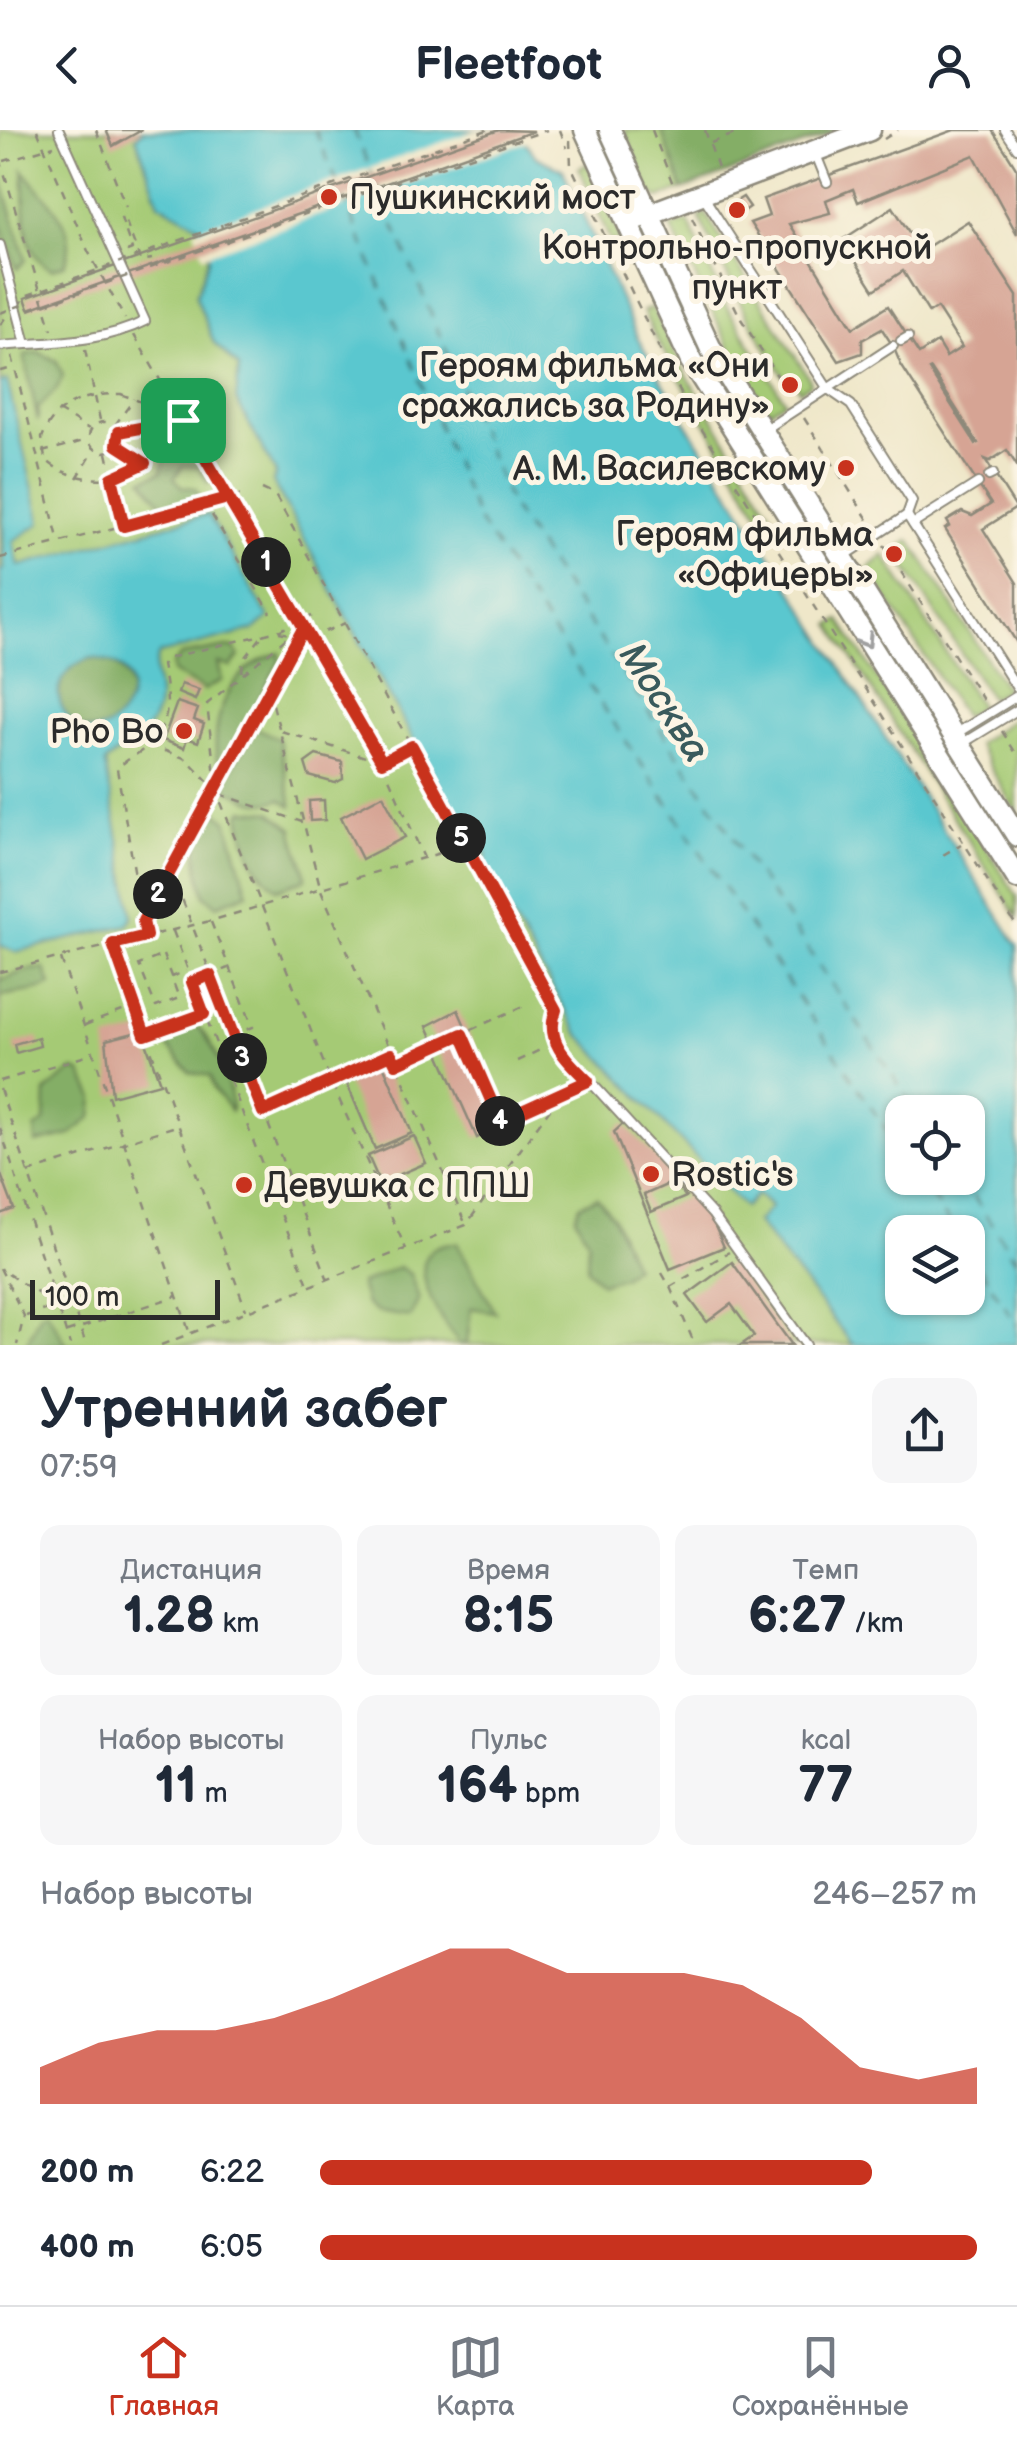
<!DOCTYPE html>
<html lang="ru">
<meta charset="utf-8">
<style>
body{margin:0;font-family:"Balsamiq Sans",sans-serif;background:#f6f6f7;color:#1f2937;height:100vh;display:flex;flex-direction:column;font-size:38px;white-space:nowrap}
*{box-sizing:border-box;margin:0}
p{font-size:32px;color:#747a83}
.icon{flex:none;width:55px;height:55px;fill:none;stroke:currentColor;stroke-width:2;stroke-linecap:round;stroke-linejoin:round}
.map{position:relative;height:1215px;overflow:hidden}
.details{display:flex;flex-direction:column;background:#fff;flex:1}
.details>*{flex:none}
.controls{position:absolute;left:885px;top:965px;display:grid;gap:20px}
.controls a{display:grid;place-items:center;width:100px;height:100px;border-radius:20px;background:#fff;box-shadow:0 2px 8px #0004;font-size:50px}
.scale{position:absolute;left:30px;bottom:25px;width:190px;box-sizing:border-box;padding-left:10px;border:5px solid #2b2b2b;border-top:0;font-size:28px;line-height:35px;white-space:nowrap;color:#2b2b2b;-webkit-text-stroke:8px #fcf5e5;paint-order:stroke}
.pin{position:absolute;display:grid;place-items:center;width:85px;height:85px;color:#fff;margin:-42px;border-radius:20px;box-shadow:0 5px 15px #0006}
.km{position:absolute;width:50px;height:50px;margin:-25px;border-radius:50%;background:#222;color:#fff;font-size:28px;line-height:50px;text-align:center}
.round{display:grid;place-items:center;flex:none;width:105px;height:105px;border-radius:20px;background:#f6f6f7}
.head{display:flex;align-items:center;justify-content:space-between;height:170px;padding:0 40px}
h1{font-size:55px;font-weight:700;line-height:75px}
.metrics{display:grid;grid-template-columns:repeat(3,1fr);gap:15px;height:170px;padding:10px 40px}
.metrics div{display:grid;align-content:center;border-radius:20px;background:#f6f6f7;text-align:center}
.metrics b{font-size:50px;font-weight:700}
.metrics small{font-size:28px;font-weight:400}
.metrics p{font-size:28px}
.chart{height:280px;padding:20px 40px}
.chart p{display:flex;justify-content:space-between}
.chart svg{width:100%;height:180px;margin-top:10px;fill:#c8321e;opacity:.7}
ul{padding:0 40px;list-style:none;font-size:32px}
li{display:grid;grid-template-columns:160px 120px 1fr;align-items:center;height:75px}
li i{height:25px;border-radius:12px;background:#c8321e}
header{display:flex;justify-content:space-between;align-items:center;height:130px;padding:0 40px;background:#fff;font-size:45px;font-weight:700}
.tab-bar{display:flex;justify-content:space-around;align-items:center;height:140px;border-top:2px solid #e0e1e3;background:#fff;font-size:28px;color:#747a83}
.tab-bar a{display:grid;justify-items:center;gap:5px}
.tab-bar .active{color:#c8321e}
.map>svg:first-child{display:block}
</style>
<header><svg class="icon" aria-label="back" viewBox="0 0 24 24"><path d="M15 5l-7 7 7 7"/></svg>Fleetfoot<svg class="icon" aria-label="person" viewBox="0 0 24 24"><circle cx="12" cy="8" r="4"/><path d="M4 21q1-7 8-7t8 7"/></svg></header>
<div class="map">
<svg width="1017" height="1215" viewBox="0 0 1017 1215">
<rect width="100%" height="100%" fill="#fcf5e5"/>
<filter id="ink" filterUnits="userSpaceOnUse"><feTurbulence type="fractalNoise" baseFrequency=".01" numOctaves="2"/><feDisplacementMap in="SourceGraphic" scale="20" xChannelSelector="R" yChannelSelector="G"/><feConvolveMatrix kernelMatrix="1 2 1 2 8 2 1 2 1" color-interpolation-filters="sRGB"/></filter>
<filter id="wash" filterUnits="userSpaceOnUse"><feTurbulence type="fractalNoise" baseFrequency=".0048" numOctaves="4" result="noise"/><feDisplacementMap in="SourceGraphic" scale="40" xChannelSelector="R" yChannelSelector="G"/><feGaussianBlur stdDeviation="2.25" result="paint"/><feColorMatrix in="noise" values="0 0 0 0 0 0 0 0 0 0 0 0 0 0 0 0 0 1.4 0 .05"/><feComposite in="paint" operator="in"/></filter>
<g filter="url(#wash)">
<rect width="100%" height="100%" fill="#efe7c9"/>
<g fill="#a5ca75" stroke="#687a50" stroke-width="2.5">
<polygon points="0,0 143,0 136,7 159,73 197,94 209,127 196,166 214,213 239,237 237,270 276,343 273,352 471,714 487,722 744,1077 757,1064 771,1078 757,1092 853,1215 0,1215"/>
<polygon points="624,0 841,0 659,68 649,62"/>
<polygon points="588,34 621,109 611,113 579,38"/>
<polygon points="705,83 809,248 810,254 800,261 792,249 787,252 747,186 699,87"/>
<polygon points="688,91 727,177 785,271 769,281 739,236 671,97"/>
<polygon points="652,177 683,239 772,385 763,390 654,205 643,181"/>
<polygon points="910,410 1006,559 991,569 901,430 904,427 898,418"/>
<polygon points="884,425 980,576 964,587 868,439"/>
<polygon points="840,490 1017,766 1017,787 831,495"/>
<polygon points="1017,586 1017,684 977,614"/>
</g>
<g fill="#84ae66" stroke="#586c48" stroke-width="2.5">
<polygon points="661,0 841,0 683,60"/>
<path d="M23 40C44 68 83 98 64 135L52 139C17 123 27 71 23 40Z"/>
<polygon points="0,44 26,130 17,139 0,94"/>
<polygon points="38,222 57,231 63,246 56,260 38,278 38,291 24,225"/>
<polygon points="174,298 180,298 193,321 205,327 212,347 208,353 198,336 183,336 174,348 183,357 195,358 201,369 168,381 143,349 161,342"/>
<polygon points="227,517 234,518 239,526 231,537 218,533 222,550 204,560 173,542 172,535 181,525"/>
<path d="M280 523V530L220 646C207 597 224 538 280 523Z"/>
<circle cx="95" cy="564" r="36"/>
<path d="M255 597 279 609 292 676 280 669C260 679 245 668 226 658L228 644Z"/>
<path d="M213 678 227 691 248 763 217 775 205 766C194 727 193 714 213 678Z"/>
<path d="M244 680 271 682 293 699C294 718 306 730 306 749L278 759C252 740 246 716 240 685Z"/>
<path d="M31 839H45L51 855C33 864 18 861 0 867V850Z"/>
<path d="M193 893C211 904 235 961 231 981L214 959 210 946 190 942 163 911Z"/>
<polygon points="74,940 81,942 94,968 92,987 70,1005 36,1013 35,999 45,991 46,961"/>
<polygon points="597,1067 613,1087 634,1136 623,1147 601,1153 587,1139 588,1110 575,1087 580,1075"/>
<path d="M457 1113 495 1182 471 1178 467 1213 461 1215C438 1191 392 1113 457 1113Z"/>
<polygon points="399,1137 410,1144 419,1169 410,1187 377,1182 366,1174 360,1154"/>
<polygon points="47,1181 67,1215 26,1215 40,1183"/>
</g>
<g fill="#5ac7cf" stroke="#42797d" stroke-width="2.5" fill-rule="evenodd">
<path d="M143 0H518L536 27 563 40 638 209 683 288 1017 815V1215H853L757 1092 771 1077 757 1064 744 1077 579 904 484 738 487 722 471 715 273 352 276 343 236 270 239 237 214 213 196 166 209 128 197 94 159 73 136 7ZM902 982H968V1048H902ZM902 1102H968V1168H902Z"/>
<path d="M7 251 41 393 13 411 19 436 208 384 269 488 254 500 159 524C151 539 157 548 158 564 161 601 128 612 105 633L133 786 128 795 15 822 0 815V440L4 439 0 253ZM92 528C179 537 97 647 63 579 50 554 69 534 92 528Z"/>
</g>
<polygon fill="#efe7c9" points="476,0 523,0 529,11 203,126 194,100"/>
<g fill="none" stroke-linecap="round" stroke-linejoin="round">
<g stroke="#395a5c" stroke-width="2.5" stroke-dasharray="12 10" stroke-linecap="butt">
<polyline points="315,0 340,59"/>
<polyline points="354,0 373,47"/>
<polyline points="377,54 511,376 917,982"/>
<polyline points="343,66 478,390 902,1023"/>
<polyline points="919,1048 956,1102"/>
<polyline points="961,1048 1017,1132"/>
<polyline points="968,1120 1017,1195"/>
</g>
</g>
<g id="blocks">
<g fill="#d6a494" fill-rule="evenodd">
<polygon points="106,0 142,0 113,16"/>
<polygon points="499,0 534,1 29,179 25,168"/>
<path d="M954 0H992L1007 23 1017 39V104L974 25 858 72 853 59 826 70 830 83 789 94 853 198 888 176 919 224 937 212 946 227 962 217 937 178 929 183 903 141 874 160 842 110 893 77 921 121 968 91 1017 166V336L1007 320 990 331 985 329 1016 378 983 399 1017 453V513L945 399 950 396 947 391 962 382 972 386 991 374 901 235 893 216 882 199 862 210V223L839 231 750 93 769 86 763 69ZM931 239 978 313 976 314 929 240Z"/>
<polygon points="743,67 750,77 734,88 727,77"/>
<polygon points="181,554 199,560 195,570 178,563"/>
<polygon points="177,572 198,579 194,590 204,594 198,612 187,608 184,618 163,610"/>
<polygon points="316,625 342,632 343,649 335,653 309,646 305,633"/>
<polygon points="383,665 405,707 362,729 341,687"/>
<polygon points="324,670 325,690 310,691 309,671"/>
<polygon points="458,880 508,993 477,1008 427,896"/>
<polygon points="142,901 160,953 112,966 106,910"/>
<polygon points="38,907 40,916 16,923 14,914"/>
<polygon points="381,930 412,1003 375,1019 344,947"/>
<path d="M624 993 711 1087 724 1117 670 1139 614 1002ZM673 1052 686 1067 651 1082 644 1065Z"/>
<polygon points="414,1006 426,1033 380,1053 368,1026"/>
<polygon points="0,1042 14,1079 0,1084"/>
<polygon points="732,1132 792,1215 741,1215 754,1206 731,1174 707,1192 687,1165"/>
</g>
</g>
</g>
<g filter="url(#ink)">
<use href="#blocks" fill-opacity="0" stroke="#8d897a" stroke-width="2.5"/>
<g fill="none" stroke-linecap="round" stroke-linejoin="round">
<g stroke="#8d897a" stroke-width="12">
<g id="lane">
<polyline points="1005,0 1017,18"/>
<polyline points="815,22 827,52"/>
<polyline points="702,64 828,259 851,275 912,371 907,385 843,427"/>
<polyline points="0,115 26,214"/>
<polyline points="901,211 908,207"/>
<path d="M0 216C48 212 102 213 145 191L59 0"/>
<polyline points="763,301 893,216"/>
<polyline points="989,346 993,344"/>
<polyline points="907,385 1017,558"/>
<polyline points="913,394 978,353"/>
<polyline points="957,603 1017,566"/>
<polyline points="963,613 1017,580"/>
<polyline points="554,912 712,1084 806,1215"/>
</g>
</g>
<g stroke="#8d897a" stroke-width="25">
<g id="secondary">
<polyline points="585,0 691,231 1017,748"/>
<polyline points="610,0 711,219 1017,706"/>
<polyline points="636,89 870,0"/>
</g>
</g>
<g stroke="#8d897a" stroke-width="2.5" stroke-dasharray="8 8" stroke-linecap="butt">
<polyline points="37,0 88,121 125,189"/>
<polyline points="96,0 126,77"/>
<polyline points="560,0 567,18"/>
<polyline points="652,0 674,57"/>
<polyline points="705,0 719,41"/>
<polyline points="511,9 512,12"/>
<polyline points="884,9 898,0"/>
<polyline points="570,10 571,36 687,276 1017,797"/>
<polyline points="711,13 745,0"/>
<polyline points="430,20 432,24"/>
<polyline points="0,29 52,200"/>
<polyline points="4,31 54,16"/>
<polyline points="436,35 437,39"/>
<polyline points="692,88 741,189 792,269"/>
<polyline points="221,94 222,98"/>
<polyline points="226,110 227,113"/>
<polyline points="606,119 620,113"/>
<polyline points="127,122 132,120 121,88 124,87 141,131 152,129"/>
<polyline points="142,139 142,140"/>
<polyline points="0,195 8,184"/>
<polyline points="134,205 382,632 424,728"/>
<polyline points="85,220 100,290"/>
<polyline points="12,226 59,412"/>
<polyline points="0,241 13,238"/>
<path d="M121 264 146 274 162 294C165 354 79 363 45 329L42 308C54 274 87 263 121 264Z"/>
<polyline points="58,281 89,299"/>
<polyline points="804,288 872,396"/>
<circle cx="104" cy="307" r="15"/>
<polyline points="115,295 134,269"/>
<polyline points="121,302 203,285"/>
<polyline points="117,315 143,332"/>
<polyline points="42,322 88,310"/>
<polyline points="107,323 123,393"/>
<polyline points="77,348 94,321"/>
<polyline points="262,359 275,365 555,880 552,902"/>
<polyline points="212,385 271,483"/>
<polyline points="884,415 985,573"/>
<polyline points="0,428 247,363"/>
<polyline points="245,434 278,419"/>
<polyline points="279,502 311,508 345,493"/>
<polyline points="242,542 243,531 262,506"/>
<polyline points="269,559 321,760 466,1095"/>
<polyline points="281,601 382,632 410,617"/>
<polyline points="1002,601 1017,625"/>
<polyline points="149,615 187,629 216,660 330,949 406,1119"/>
<polyline points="216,655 207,574 289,506"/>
<polyline points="220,664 302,692"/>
<polyline points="943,725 961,714"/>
<polyline points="171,740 328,1150"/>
<polyline points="144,791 311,487"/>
<polyline points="211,792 253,897 236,904"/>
<polyline points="173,801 309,1157"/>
<path d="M145 805 117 639C125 630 135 626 144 619 174 595 168 568 162 535L172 527 278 501 312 486"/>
<polyline points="113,816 246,1180"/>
<polygon points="163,825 179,868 156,877 139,835"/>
<polyline points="61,829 190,1204"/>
<polyline points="0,842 210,791 440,723"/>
<polyline points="171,847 186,841"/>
<polyline points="193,852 228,838"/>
<polyline points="85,895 133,877"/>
<polyline points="462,904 500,991 579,955"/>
<polyline points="145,905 202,884"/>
<polyline points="517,931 544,918"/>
<polyline points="398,932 524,876"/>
<polyline points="0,951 93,924"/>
<polyline points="0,959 86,1215"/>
<polyline points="264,982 391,924"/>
<polyline points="0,998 70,1215"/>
<polyline points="28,1043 176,996"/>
<polyline points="0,1138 24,1186 17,1215"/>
<polyline points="662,1143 670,1157 729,1122"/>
<polyline points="8,1144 56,1175"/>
<polyline points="670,1157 695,1215"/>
<polyline points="26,1186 56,1176"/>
<polyline points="67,1202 177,1166"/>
<polyline points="161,1215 466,1095 557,969"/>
</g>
<use href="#lane" stroke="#fff" stroke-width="8"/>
<use href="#secondary" stroke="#fff" stroke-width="20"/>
<g stroke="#8d897a" stroke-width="2.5" stroke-dasharray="8 8" stroke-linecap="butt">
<polyline points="487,0 25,166 20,176 29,180 547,0"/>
<polyline points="0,183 27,173"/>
</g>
</g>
<defs><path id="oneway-chevron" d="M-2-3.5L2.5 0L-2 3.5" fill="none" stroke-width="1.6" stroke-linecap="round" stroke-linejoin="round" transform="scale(2.5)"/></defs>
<use stroke="#a0a0a0" href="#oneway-chevron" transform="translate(866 511) rotate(58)"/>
</g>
<g fill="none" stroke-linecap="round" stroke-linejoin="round" filter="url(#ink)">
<g stroke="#fff" stroke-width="20">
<path id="route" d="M183 290 119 302 117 315 145 333 112 348 124 396 228 368 304 497 143 791 146 806 113 814 145 905 204 884 192 852 210 845 263 982 391 924 396 934 462 904 500 991 588 951C567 931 544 910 556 880L412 616 382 632 183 290"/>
</g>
<use href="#route" stroke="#c8321e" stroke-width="12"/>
</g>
<g fill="#c8321e" stroke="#fcf5e5" stroke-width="4">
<circle cx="329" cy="67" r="10"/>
<circle cx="737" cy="80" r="10"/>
<circle cx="790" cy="255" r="10"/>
<circle cx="846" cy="338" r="10"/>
<circle cx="894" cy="424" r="10"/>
<circle cx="184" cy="601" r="10"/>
<circle cx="651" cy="1044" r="10"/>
<circle cx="244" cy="1055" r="10"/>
</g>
<g text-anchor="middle" stroke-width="10" stroke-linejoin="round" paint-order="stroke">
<g font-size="35" fill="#2b2b2b" stroke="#fcf5e5" text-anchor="end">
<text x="349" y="79" text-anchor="start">Пушкинский мост</text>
<text x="737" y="129" text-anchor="middle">Контрольно-пропускной<tspan x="737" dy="40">пункт</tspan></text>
<text x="770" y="247">Героям фильма «Они<tspan x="770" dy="40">сражались за Родину»</tspan></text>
<text x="826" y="350">А. М. Василевскому</text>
<text x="874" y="416">Героям фильма<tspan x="874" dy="40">«Офицеры»</tspan></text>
<text x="164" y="613">Pho Bo</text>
<text x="671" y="1056" text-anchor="start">Rostic's</text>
<text x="264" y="1067" text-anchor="start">Девушка с ППШ</text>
</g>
<g font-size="38" font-style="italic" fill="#395a5c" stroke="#fcf5e5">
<text transform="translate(665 572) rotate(57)" y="13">Москва</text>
</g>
</g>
</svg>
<div class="controls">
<a><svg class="icon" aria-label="locate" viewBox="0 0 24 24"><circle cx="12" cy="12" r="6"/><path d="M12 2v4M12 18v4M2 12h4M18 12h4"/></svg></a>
<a><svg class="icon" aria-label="layers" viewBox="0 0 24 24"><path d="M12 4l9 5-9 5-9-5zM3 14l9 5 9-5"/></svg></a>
</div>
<div class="scale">100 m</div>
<div class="pin" style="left:183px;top:290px;background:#1e9e55"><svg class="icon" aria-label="arrive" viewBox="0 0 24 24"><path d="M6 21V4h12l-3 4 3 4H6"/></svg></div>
<b class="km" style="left:266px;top:432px">1</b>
<b class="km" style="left:158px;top:764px">2</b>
<b class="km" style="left:242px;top:928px">3</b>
<b class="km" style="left:500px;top:991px">4</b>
<b class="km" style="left:461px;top:708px">5</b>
</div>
<section class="details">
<div class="head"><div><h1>Утренний забег</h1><p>07:59</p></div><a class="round"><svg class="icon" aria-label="share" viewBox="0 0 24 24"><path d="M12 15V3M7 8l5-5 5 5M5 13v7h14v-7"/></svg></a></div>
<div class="metrics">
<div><p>Дистанция</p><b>1.28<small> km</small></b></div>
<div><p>Время</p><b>8:15</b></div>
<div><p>Темп</p><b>6:27<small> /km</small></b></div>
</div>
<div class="metrics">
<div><p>Набор высоты</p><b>11<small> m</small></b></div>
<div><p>Пульс</p><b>164<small> bpm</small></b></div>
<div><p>kcal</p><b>77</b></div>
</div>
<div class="chart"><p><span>Набор высоты</span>246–257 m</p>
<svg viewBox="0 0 160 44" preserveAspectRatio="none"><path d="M0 44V35L10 29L20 26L30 26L40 23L50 18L60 12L70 6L80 6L90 12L100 12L110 12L120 15L130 23L140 35L150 38L160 35V44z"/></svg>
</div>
<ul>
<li><b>200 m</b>6:22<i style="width:84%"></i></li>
<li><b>400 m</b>6:05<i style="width:100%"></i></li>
</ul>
</section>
<nav class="tab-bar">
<a class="active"><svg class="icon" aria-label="home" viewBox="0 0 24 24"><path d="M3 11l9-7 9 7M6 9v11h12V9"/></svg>Главная</a>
<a><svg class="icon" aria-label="map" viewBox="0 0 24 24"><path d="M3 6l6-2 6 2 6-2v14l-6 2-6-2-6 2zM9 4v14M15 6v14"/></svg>Карта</a>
<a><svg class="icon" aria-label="saved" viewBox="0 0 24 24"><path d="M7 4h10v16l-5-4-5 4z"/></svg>Сохранённые</a>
</nav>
